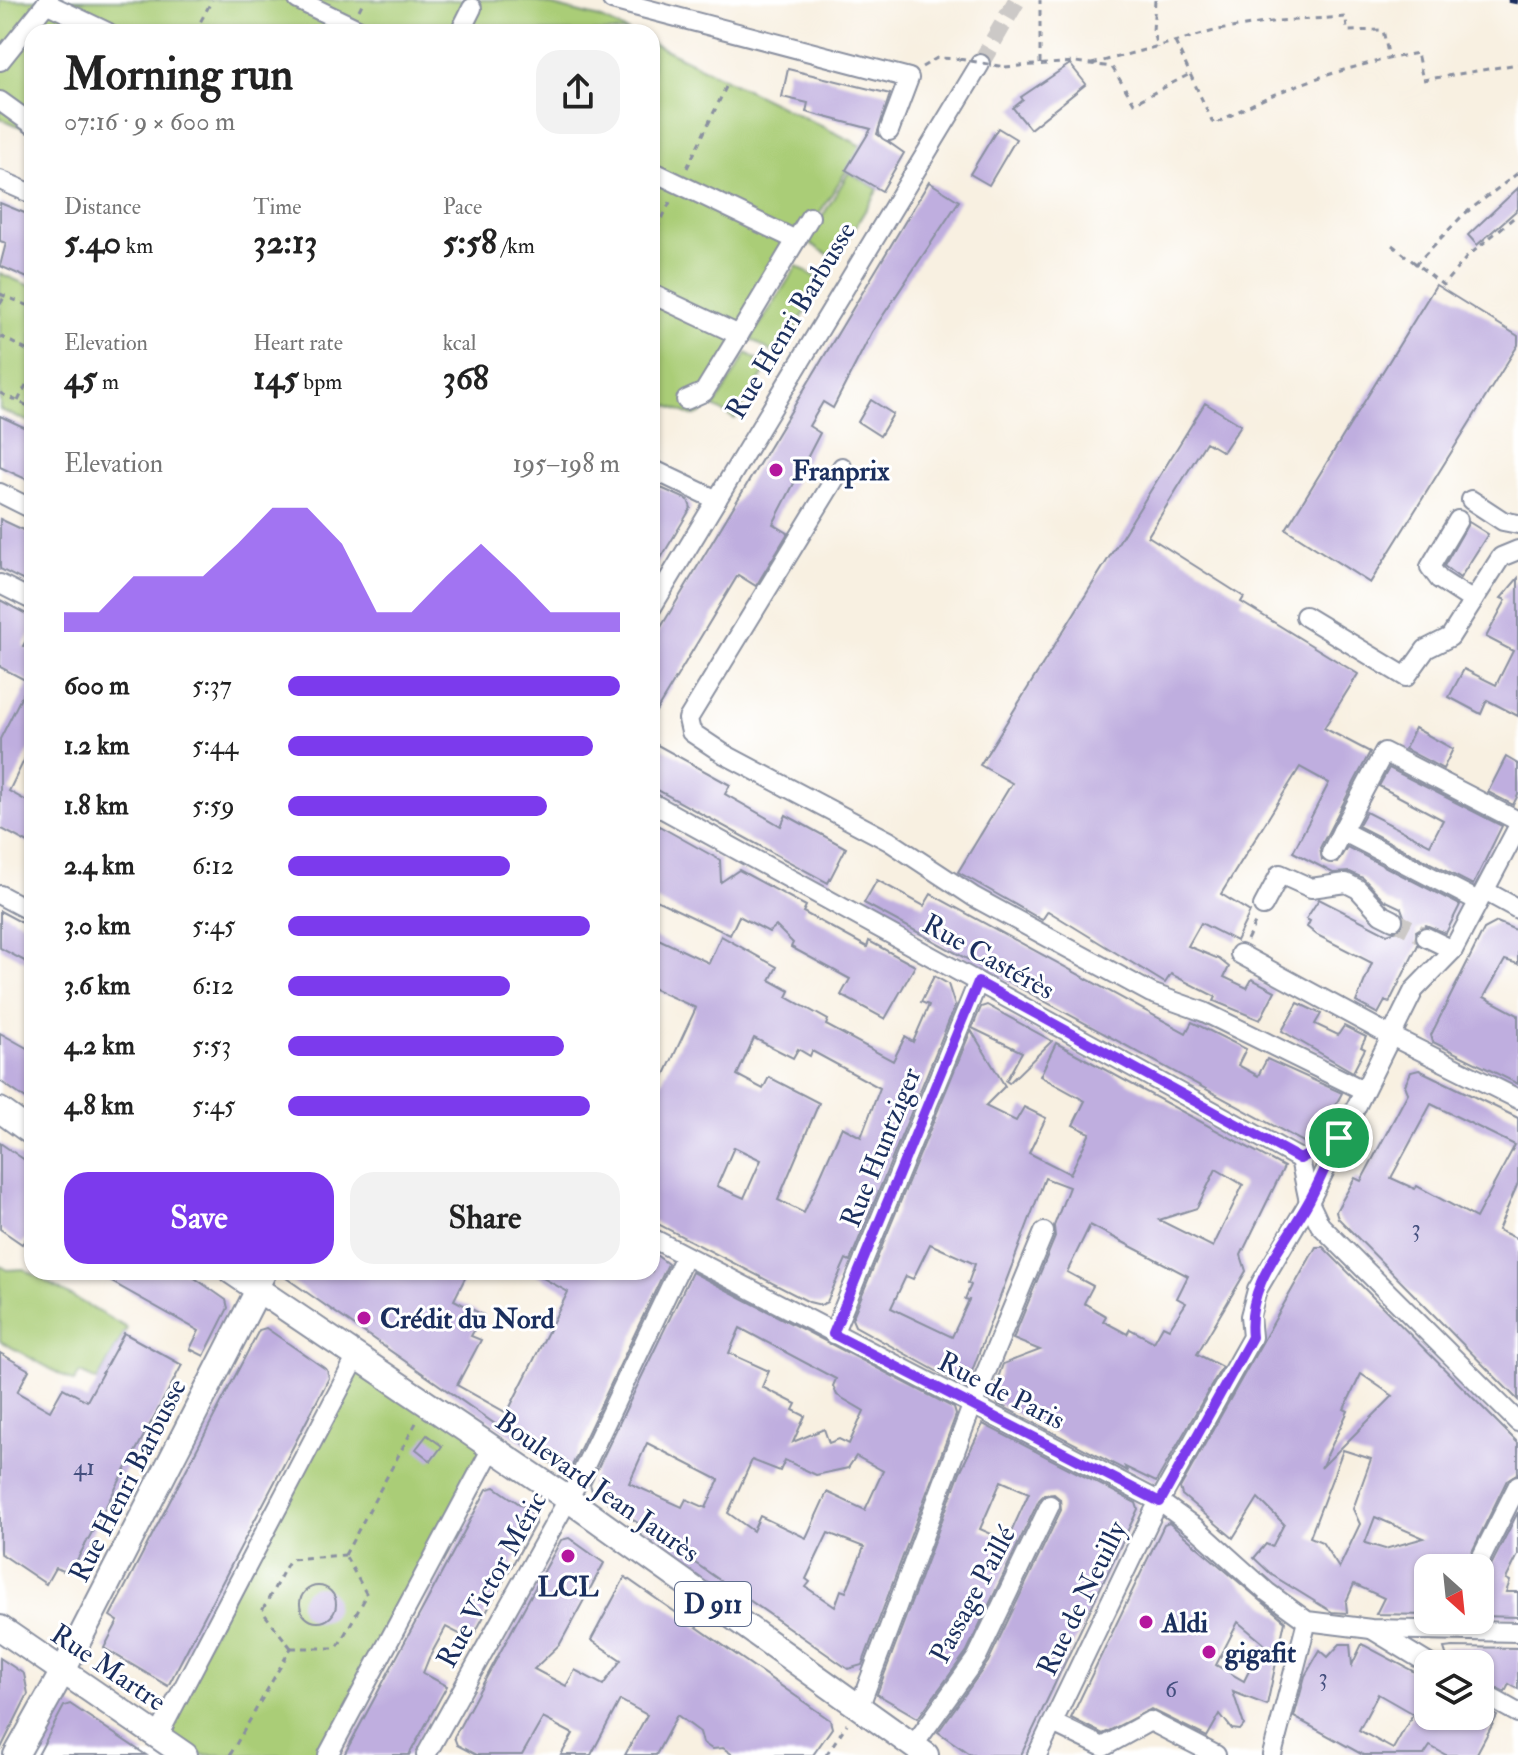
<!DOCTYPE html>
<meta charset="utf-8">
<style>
body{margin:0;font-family:"IM FELL Double Pica",serif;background:#f2f2f2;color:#222;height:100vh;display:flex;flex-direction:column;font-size:30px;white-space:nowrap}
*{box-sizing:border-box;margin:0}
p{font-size:26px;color:#767676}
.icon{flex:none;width:44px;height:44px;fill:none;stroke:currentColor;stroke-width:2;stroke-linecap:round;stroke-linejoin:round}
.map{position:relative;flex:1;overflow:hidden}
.drawer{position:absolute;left:24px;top:24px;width:636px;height:1256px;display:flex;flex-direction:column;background:#fff;border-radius:24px;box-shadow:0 2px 6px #0004}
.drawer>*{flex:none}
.needle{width:52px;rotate:153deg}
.fabs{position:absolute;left:1414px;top:1554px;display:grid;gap:16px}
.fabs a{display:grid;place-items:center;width:80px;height:80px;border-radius:16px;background:#fff;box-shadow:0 2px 6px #0004;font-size:40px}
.pin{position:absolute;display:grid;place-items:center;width:68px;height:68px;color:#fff;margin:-34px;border:4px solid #fff;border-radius:50%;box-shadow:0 2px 8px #0007}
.round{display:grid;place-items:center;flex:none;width:84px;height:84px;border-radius:24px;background:#f2f2f2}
.summary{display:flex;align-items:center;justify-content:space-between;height:136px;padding:0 40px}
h1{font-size:44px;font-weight:700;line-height:60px}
.stats{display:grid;grid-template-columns:repeat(3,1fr);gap:12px;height:136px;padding:8px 40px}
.stats div{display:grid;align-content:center}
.stats b{font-size:34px;font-weight:700}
.stats small{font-size:22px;font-weight:400}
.stats p{font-size:22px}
.chart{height:224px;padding:16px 40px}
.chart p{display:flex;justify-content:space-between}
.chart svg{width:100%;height:144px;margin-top:8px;fill:#7c3aed;opacity:.7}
.cta{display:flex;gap:16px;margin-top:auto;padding:16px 40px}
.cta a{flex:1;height:92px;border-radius:24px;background:#7c3aed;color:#fff;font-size:32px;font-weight:700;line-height:92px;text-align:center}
.cta a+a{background:#f2f2f2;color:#222}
ul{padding:0 40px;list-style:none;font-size:26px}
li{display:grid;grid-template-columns:128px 96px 1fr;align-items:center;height:60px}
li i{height:20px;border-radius:10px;background:#7c3aed}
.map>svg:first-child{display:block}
</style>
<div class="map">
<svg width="1518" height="1755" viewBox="0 0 1518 1755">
<rect width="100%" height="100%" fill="#fff"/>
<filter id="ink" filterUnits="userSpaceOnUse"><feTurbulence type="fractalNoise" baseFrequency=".0125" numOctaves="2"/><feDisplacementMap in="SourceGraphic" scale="16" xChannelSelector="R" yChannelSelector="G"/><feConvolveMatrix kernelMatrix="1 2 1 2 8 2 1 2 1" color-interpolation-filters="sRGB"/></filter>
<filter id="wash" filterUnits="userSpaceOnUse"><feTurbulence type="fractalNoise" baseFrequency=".006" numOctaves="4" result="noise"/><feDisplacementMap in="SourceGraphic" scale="32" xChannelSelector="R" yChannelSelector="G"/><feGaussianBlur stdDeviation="1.8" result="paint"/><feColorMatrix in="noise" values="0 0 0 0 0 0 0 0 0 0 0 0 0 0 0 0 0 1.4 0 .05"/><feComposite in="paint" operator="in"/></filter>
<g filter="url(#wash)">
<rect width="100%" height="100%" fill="#f8f0e1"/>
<g fill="#aacd77" stroke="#627e6a" stroke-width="2">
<polygon points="0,0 530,0 600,18 629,32 32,32 32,132 0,118"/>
<polygon points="652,43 862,146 776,282 701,414 693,416 652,399"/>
<polygon points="849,172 878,189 836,259 807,242"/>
<polygon points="797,266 824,282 778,356 751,339"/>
<polygon points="0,273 32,287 32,423 0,410"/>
<polygon points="747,353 768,367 735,419 714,407"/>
<polygon points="0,1265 7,1270 24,1269 127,1328 97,1381 80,1373 74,1382 0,1341"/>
<polygon points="356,1358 492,1448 328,1755 185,1755 158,1736"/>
</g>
<g id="blocks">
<g fill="#bfaedf" fill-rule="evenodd">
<polygon points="1070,64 1086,84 1030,129 1013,108 1023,100 1021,97"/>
<polygon points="788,69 890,94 877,134 904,153 882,191 846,170 871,129 806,112 808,103 782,97"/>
<polygon points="998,128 1016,139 989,185 970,174"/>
<polygon points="929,182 959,201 872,332 833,408 823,402 809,426 820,433 773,524 788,533 756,586 738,575 652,718 652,642"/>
<polygon points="1518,188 1518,209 1477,245 1468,235"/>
<polygon points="0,203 32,216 32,280 0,266 6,243 0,241"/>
<polygon points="1436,285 1518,336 1518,345 1370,583 1286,529"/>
<polygon points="871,400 893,414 880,436 858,422"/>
<polygon points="1205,403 1241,425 1223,452 1206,442 1148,536 1244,597 1241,602 1358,674 1324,728 1370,752 1320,848 1322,860 1337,863 1347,847 1460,905 1446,933 1426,925 1416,931 1418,945 1389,1003 1385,1001 1378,1014 1356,1002 1372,963 1317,935 1307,927 1310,921 1306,919 1319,899 1387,934 1400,930 1405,919 1401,908 1384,900 1363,878 1350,872 1333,873 1293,852 1329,783 1300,767 1221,894 1250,912 1236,941 1201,923 1188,946 1219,959 1229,967 1224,977 1247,988 1252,979 1275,991 1260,1020 1214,1001 1216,997 1171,974 1165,983 1048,911 1042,920 958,872 1012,783 980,765"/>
<polygon points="0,416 32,431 32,482 0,467"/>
<polygon points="652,484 688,500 691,508 652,573"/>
<polygon points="0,519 32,534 32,585 0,569"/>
<polygon points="1469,522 1488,534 1460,578 1444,566"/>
<polygon points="1518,578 1518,716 1487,700 1481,714 1449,697 1464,669 1496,685 1513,651 1486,637 1506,600 1501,598"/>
<polygon points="0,600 32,617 32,629 23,646 32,650 32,744 9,791 32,804 32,845 0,828 0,739 29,682 0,667"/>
<polygon points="1415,728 1453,749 1443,769 1405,749"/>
<polygon points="652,742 730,785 725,794 781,826 786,815 846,848 828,883 652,787"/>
<polygon points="1506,757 1518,764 1518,795 1513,805 1488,792"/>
<polygon points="1389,768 1502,826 1473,885 1358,826 1366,812 1430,845 1443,820 1379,786"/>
<polygon points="652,822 720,860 721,882 739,870 806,906 803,912 867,947 869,941 915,966 885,1019 841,995 850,979 791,947 793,943 776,926 769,932 739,916 730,935 652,898"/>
<polygon points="877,880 924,906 931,894 1186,1033 1192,1022 1246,1049 1238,1065 1258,1076 1267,1059 1342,1093 1316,1142 1307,1144 864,903"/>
<polygon points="0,911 32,928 32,965 0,948"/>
<polygon points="1497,922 1518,931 1518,964 1505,960 1484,997 1518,1015 1518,1084 1433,1042 1431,1035 1484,929"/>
<path d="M652 936 709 963 721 936 777 967 770 980 790 991 787 997 828 1020 826 1025 893 1061 905 1037 913 1042 929 1005 921 1002 934 976 948 984 955 1006 850 1261 846 1259 827 1302 821 1305 809 1302 652 1221V1081L660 1085 696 1008 652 988ZM754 1038 793 1058 798 1049 810 1056 812 1051 880 1088 861 1137 842 1127 804 1213 778 1200 819 1103 769 1077 763 1089 737 1075ZM734 1147 761 1160 744 1198 717 1186Z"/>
<polygon points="1298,1003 1321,1014 1315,1024 1338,1035 1344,1026 1366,1037 1361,1047 1365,1049 1353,1072 1282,1031"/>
<polygon points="987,1005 1052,1041 1009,1083 1006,1081 1022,1052 972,1028 981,1007"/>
<path d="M971 1030 1005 1086 985 1106 1016 1121 1024 1107 1046 1118 1029 1153 1070 1174 1090 1133 1073 1125 1085 1101 1040 1076 1056 1043 1284 1167 1241 1255 1246 1271 1197 1354 1222 1367 1156 1482 1125 1467 1127 1471 998 1404 993 1392 1003 1364 1040 1350 1013 1339 1055 1237 1054 1226 1069 1187 1045 1178 969 1379 958 1383 855 1326 852 1319ZM1216 1169 1243 1185 1213 1247 1159 1220 1197 1208ZM1090 1225 1188 1276 1177 1298 1186 1303 1169 1329 1163 1326 1154 1342 1130 1329 1127 1334 1103 1321 1106 1316 1084 1303 1093 1286 1067 1272ZM930 1244 975 1264 968 1283 971 1285 965 1299 969 1300 952 1337 891 1308 906 1276 913 1279Z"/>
<polygon points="0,1033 32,1051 32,1103 0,1081"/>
<path d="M1419 1070 1518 1118V1183L1498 1230 1518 1239V1400L1338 1218 1336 1211 1355 1178 1361 1181 1408 1093 1405 1085 1411 1072ZM1431 1104 1515 1145 1476 1218 1417 1186 1415 1189 1391 1178Z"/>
<polygon points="0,1143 32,1165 32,1230 22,1244 0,1229"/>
<path d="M1316 1247H1323L1518 1443V1473L1507 1480 1464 1568H1428V1615L1376 1614 1384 1598 1354 1584 1346 1602 1347 1613 1332 1612 1272 1575 1254 1558 1266 1544 1272 1547 1284 1524 1258 1498 1233 1538 1182 1495 1180 1488ZM1361 1374 1393 1396 1321 1468 1348 1411 1344 1409ZM1343 1450 1371 1459 1353 1509 1360 1524 1339 1568 1322 1542 1310 1537ZM1375 1517 1424 1538 1385 1549 1365 1543Z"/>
<polygon points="652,1252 668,1264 569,1472 565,1473 279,1273 468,1272 454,1300 483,1315 471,1336 481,1340 457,1385 507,1413 568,1292 532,1272 652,1272"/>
<polygon points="94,1272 186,1272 226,1300 228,1308 204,1356 190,1349 199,1331"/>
<path d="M692 1272 954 1408 956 1415 862 1665 848 1669 739 1593 737 1596 726 1588 728 1586 592 1491 590 1484ZM740 1328 836 1379 833 1386 837 1395 864 1411 849 1444 839 1439 829 1443 824 1429 793 1442 805 1416 793 1410 796 1404 762 1387 769 1371 729 1353ZM647 1443 719 1480 706 1508 686 1499 682 1507 629 1483ZM856 1456 883 1471 865 1510 827 1492 806 1538 760 1516 753 1531 728 1513 752 1460 780 1471 785 1460 816 1475 848 1468ZM828 1533 864 1547 846 1592 841 1590 835 1607 806 1587 810 1582 806 1579Z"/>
<polygon points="266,1328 327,1370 329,1378 168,1686 104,1648 118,1621 110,1616 259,1330"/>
<polygon points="124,1333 182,1365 70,1573 55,1568 46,1584 0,1553 0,1353 29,1370 17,1392 50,1411 63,1388 87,1401"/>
<path d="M983 1424 1136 1503 1138 1509 1021 1755H971L938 1732 988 1662 1061 1510 1060 1499 1054 1494 1044 1495 1039 1500 967 1651 918 1718 877 1694 960 1472ZM1001 1481 1029 1493 1007 1541 980 1529Z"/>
<polygon points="427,1435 442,1446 431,1461 416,1449"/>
<polygon points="495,1487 534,1514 536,1522 471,1640 446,1627 429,1658 423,1673 447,1686 409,1755 344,1755 487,1489"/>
<polygon points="1518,1512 1518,1555 1506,1579 1510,1581 1506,1592 1518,1592 1518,1617 1480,1616 1480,1579 1487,1573"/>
<path d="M1169 1523 1285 1621 1267 1705 1233 1692 1244 1725 1240 1730 1232 1729 1220 1714 1207 1737 1151 1709 1103 1734 1071 1718 1164 1525ZM1238 1622 1263 1643 1244 1681 1216 1665Z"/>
<polygon points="569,1538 604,1563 560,1644 534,1669 566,1686 575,1670 603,1685 621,1660 591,1640 625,1577 830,1720 832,1728 813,1755 733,1755 723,1748 712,1749 703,1743 700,1732 677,1715 656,1755 625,1755 647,1715 620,1700 591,1755 561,1755 573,1734 543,1718 522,1755 476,1755 457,1745 454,1737 561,1540"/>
<circle cx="318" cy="1604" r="18"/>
<path d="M1340 1644H1350L1352 1665 1362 1644 1428 1679V1716H1480V1706L1497 1716 1476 1755H1446L1430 1746 1424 1755H1363L1294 1717 1305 1676 1320 1650 1328 1657ZM1378 1694 1413 1714 1393 1749 1359 1730Z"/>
<polygon points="1453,1647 1518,1648 1518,1689 1509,1684 1505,1692 1480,1680 1480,1664 1456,1664 1448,1660 1444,1648"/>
<polygon points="0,1658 24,1674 28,1694 0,1750"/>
<polygon points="70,1704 82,1712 146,1755 38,1755 64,1706"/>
</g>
</g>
</g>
<g filter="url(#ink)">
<use href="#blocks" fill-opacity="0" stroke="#8a90a0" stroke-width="2"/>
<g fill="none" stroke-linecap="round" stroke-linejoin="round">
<g stroke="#ccc9c7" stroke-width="18" stroke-dasharray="18 9" stroke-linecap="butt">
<polyline points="980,64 1017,0"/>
<polyline points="1393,920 1426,937"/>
</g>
<g stroke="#8a90a0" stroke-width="22">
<g id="minor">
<polyline points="298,0 364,32"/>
<polyline points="612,0 909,78 889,131"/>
<polyline points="46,3 107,32"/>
<polyline points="460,32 472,8"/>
<polyline points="0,61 49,0"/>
<polyline points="0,101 32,124"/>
<polyline points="652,171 796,240"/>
<polyline points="0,180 32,194"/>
<polyline points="652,294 739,335 810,217"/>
<polyline points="686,400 704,392 739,335"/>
<polyline points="842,467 688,719 691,732 724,754 889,841 974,897 1151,993 1204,1012 1363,1090"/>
<polyline points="652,469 717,500"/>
<polyline points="0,493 32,509"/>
<polyline points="1471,500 1503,521 1518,524"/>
<polyline points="1458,520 1430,567 1439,579 1473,601"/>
<polyline points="0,584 32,600"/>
<polyline points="652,607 980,64"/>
<polyline points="1305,616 1406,677 1426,649 1450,637 1501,557 1518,550"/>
<polyline points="652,803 1300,1159 1309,1202 1320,1225 1518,1422"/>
<polyline points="1331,853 1342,831"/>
<polyline points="1485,891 1518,909"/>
<polyline points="0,895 32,912"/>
<polyline points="1478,901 1342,831 1384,752 1518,821"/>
<polyline points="1263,906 1280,874 1311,888 1346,883 1358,889 1381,914 1393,920"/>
<polyline points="1426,937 1453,950"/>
<polyline points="1240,954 1391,1036 1518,1099"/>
<polyline points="652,1238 1160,1502 1196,1528 1267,1592 1307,1621 1371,1629 1518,1632"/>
<polyline points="258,1290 267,1272"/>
<polyline points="833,1334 978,982"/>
<polyline points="1476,1568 1518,1485"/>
<polyline points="1373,1630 1429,1664"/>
<polyline points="1480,1692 1518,1713"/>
<polyline points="859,1708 972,1406 1044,1232"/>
<polyline points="1053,1723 1103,1747 1150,1721 1216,1755"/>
<polyline points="158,1736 356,1358"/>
<polyline points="913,1746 977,1657 1050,1505"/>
<polyline points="328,1755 492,1448"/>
<polyline points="426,1755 576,1485 685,1256"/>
<polyline points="1037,1755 1154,1511 1252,1337 1250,1316 1257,1290 1309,1202 1414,990 1453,950 1518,827"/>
<polyline points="1272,1755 1307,1621"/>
</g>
</g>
<g stroke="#8a90a0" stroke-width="28">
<g id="major">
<polyline points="0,1110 32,1133"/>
<polyline points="232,1272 568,1499 926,1755"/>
<polyline points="0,1628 185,1755"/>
<polyline points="16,1755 63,1671 258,1290"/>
</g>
</g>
<g stroke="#8a90a0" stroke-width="3" stroke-dasharray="6 6" stroke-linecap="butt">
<polyline points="1155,0 1153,31 1157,48"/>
<polyline points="359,10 364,0"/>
<polyline points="195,32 212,0"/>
<path d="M1175 42 1214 125C1275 88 1347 66 1417 53L1423 80 1518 64"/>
<polyline points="1040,64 1040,0"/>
<polyline points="1092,64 1218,30 1278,21 1346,17 1347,31 1383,30 1389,58"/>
<polyline points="922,67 937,58 959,59"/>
<polyline points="1005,67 1076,62 1112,67 1134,103 1188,75"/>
<polyline points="687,168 726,87"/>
<polyline points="652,240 671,200"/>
<polyline points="1392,245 1443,285 1467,257 1518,214"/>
<polyline points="1415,265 1463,215 1518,173"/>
<polyline points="0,294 32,307"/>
<polyline points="0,304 5,296"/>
<polyline points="0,336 32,353"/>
<polyline points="0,393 32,408"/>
<polyline points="18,401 32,373"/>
<polyline points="1247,940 1256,921"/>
<polyline points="345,1555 417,1421"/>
<polyline points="291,1648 262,1611 290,1559 345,1555"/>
<polyline points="291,1648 337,1648 367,1595 345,1555"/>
<polyline points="230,1755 291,1648"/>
<polyline points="826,1755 847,1724"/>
</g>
<use href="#minor" stroke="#fff" stroke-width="18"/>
<use href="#major" stroke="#fff" stroke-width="24"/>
<polyline stroke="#1b2f5e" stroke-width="5" stroke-dasharray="12 6" stroke-linecap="butt" points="1508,0 1518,2"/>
<polyline stroke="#8a90a0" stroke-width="3" stroke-dasharray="6 6" stroke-linecap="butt" points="959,59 1005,67"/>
</g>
</g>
<g fill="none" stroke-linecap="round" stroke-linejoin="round" filter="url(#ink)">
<g stroke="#fff" stroke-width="16">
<path id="route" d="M978 982 1300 1159 1339 1138C1329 1159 1320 1181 1309 1201 1285 1245 1246 1284 1252 1337L1160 1502 833 1334Z"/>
</g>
<use href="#route" stroke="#7c3aed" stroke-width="10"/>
</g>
<g fill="#b5179e" stroke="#fff" stroke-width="3">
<circle cx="776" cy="470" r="8"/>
<circle cx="364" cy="1318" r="8"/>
<circle cx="568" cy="1556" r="8"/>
<circle cx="1146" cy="1622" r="8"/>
<circle cx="1209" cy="1652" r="8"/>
</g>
<g text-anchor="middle" stroke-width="6" stroke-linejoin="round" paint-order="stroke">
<g font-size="24" fill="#444f7e">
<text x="1416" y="1236">3</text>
<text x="84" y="1475">41</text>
<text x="1323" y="1685">3</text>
<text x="1171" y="1697">6</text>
</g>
<rect fill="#fff" stroke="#5f6d8e" stroke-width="2" x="675" y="1582" width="76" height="44" rx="6"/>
<g font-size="26" font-weight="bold" fill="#1b2f5e">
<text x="713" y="1613">D 911</text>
</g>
<g font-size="28" fill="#1b2f5e" stroke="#fff">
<text transform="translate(790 320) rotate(-59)" y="10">Rue Henri Barbusse</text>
<text transform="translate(989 956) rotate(29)" y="10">Rue Castérès</text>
<text transform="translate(880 1147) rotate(-68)" y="10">Rue Huntziger</text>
<text transform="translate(1002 1390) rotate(27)" y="10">Rue de Paris</text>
<text transform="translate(127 1480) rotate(-63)" y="10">Rue Henri Barbusse</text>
<text transform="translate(598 1486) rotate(35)" y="10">Boulevard Jean Jaurès</text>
<text transform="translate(491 1579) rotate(-61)" y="10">Rue Victor Méric</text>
<text transform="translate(972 1594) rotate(-62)" y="10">Passage Paillé</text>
<text transform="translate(1081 1598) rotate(-64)" y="10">Rue de Neuilly</text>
<text transform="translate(109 1667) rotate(34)" y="10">Rue Martre</text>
</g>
<g font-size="28" font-weight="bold" fill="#1b2f5e" stroke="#fff" text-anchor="start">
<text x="792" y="480">Franprix</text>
<text x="380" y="1328">Crédit du Nord</text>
<text x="568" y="1596" text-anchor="middle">LCL</text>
<text x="1162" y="1632">Aldi</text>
<text x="1225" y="1662">gigafit</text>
</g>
</g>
</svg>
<div class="fabs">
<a><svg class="needle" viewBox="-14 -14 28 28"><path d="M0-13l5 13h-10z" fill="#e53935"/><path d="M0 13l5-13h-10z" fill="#767676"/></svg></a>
<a><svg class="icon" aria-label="layers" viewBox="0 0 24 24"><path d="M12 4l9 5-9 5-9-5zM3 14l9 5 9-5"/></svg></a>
</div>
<div class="pin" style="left:1339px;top:1138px;background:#1e9e55"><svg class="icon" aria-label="arrive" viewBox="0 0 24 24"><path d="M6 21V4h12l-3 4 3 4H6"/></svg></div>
<section class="drawer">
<div class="summary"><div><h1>Morning run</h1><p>07:16 · 9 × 600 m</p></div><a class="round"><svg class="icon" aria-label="share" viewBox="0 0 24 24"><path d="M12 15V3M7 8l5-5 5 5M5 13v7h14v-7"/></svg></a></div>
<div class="stats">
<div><p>Distance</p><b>5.40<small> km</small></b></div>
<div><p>Time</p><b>32:13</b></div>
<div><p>Pace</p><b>5:58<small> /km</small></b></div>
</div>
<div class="stats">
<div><p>Elevation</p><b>45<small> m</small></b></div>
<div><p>Heart rate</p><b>145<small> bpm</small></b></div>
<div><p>kcal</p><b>368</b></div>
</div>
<div class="chart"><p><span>Elevation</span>195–198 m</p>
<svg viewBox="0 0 160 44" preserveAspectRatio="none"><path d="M0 44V38L10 38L20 27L30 27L40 27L50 17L60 6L70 6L80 17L90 38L100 38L110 27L120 17L130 27L140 38L150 38L160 38V44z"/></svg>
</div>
<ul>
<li><b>600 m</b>5:37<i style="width:100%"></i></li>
<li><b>1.2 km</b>5:44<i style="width:92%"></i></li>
<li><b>1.8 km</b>5:59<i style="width:78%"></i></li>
<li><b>2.4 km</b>6:12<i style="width:67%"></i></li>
<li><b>3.0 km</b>5:45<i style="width:91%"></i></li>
<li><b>3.6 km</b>6:12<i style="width:67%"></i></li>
<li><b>4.2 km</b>5:53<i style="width:83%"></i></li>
<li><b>4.8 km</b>5:45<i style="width:91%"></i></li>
</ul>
<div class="cta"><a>Save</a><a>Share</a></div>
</section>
</div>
